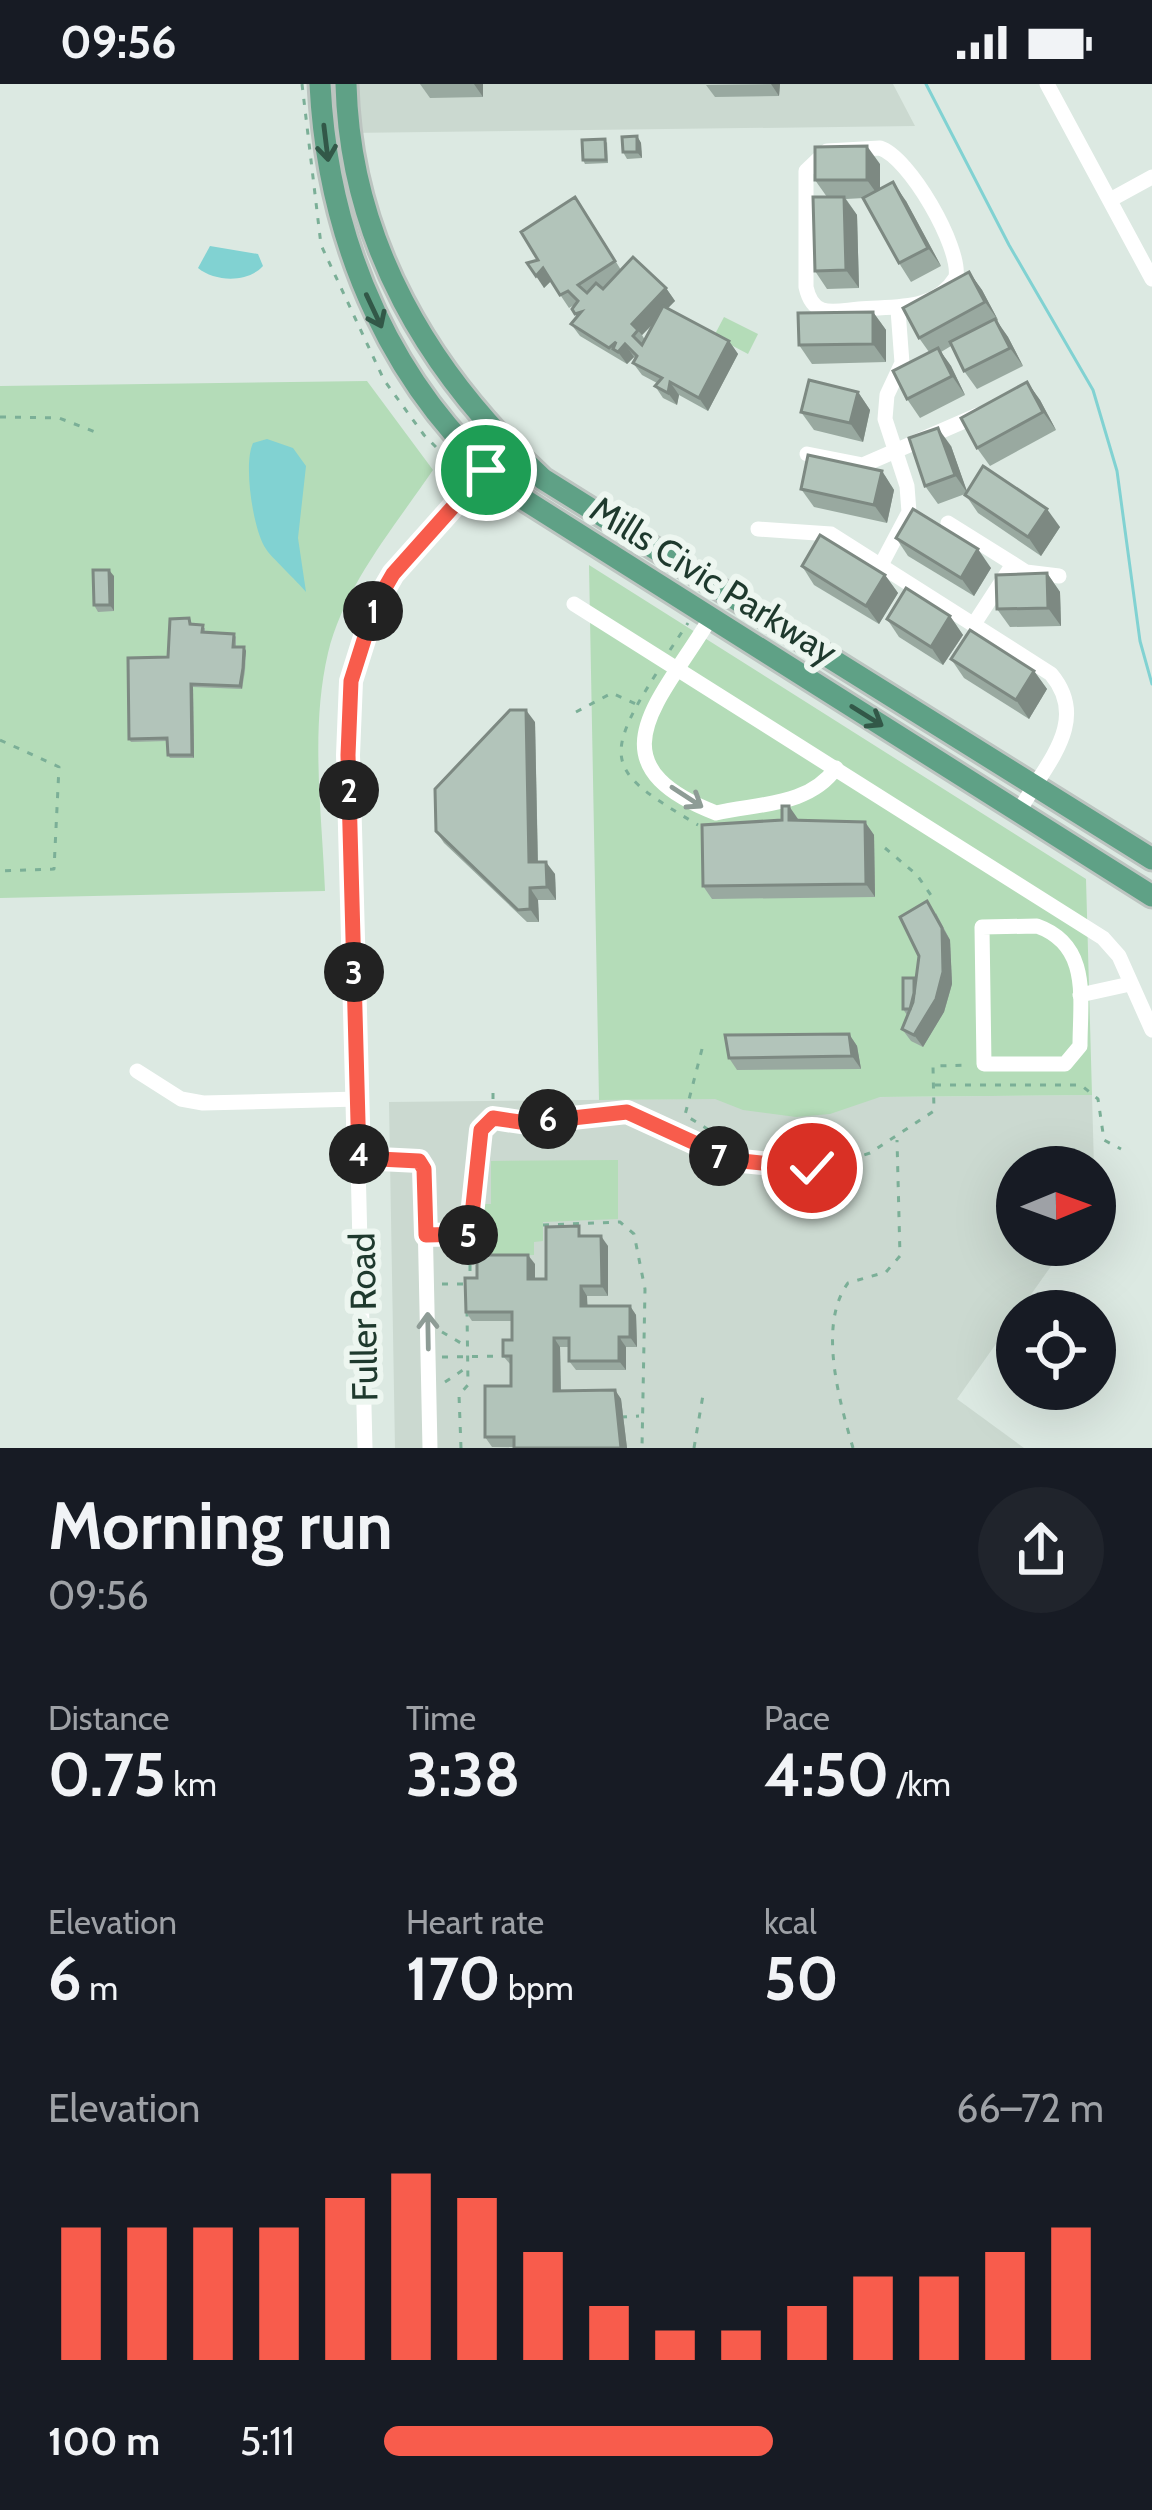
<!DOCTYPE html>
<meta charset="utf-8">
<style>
body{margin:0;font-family:Cabin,sans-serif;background:#20242c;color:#f1f3f6;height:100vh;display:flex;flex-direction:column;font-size:45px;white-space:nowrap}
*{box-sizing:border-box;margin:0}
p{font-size:39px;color:#9ea1a6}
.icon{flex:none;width:66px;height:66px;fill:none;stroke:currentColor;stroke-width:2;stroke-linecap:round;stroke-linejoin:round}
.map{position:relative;height:1364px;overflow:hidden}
.panel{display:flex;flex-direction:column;background:#171b24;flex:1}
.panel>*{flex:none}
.needle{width:78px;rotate:89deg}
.fabs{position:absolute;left:996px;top:1062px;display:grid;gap:24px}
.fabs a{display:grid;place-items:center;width:120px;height:120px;border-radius:50%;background:#171b24;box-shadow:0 12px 48px #0002;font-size:60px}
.pin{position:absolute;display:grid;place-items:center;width:102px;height:102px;color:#fff;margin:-51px;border:6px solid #fff;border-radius:50%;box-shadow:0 3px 12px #0007}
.km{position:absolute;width:60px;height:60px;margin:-30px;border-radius:50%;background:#222;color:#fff;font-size:33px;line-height:60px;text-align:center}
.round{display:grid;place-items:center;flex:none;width:126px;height:126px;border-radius:63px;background:#20242c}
.head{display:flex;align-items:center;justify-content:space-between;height:204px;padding:0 48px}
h1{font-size:66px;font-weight:700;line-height:90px}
.stats{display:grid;grid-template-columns:repeat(3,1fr);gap:18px;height:204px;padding:12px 48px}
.stats div{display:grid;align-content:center}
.stats b{font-size:60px;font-weight:700}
.stats small{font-size:33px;font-weight:400}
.stats p{font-size:33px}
.chart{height:336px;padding:24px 48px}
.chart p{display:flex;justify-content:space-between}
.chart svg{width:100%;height:216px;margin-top:12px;stroke:#f85c4c;stroke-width:6}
ul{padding:0 48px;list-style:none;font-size:39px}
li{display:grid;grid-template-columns:192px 144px 1fr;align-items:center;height:90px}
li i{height:30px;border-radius:15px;background:#f85c4c}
.status{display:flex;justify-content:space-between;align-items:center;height:84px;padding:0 60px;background:#171b24;direction:ltr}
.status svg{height:33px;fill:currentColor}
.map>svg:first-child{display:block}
</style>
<div class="status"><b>09:56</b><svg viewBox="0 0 49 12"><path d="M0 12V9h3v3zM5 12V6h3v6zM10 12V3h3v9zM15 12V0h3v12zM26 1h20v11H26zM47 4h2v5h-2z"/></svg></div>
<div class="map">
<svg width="1152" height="1364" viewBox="0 0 1152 1364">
<rect width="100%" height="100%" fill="#dce9e2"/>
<g fill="#cbd9d0">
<polygon points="346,0 893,0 915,42 347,49"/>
<polygon points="1092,1011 1094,1083 1017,1083 1017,1161 1066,1161 957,1315 1024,1364 395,1364 389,1018"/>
</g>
<g fill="#b4dcb8">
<polygon points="724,233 758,250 748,270 714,252"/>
<path d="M367 297 433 386C395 442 344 502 328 569 310 646 322 728 325 807L0 814V302Z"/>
<polygon points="589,481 1086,795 1092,1011 880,1013 830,1030 796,1033 743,1026 715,1015 599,1016"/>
<polygon points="618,1076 618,1135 543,1138 543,1157 534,1158 534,1171 476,1172 475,1120 491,1120 491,1077"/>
</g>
<g fill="#81d2d2">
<path d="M210 162 258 170 263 182C248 199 215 198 198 184Z"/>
<path d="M267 355 293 364 306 382 298 454 306 508C297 497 270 472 266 465 253 446 243 380 253 359Z"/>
</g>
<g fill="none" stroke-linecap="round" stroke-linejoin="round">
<polyline stroke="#81d2d2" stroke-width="3" points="926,0 1009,161 1093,306 1117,387 1140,557 1152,600"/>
<g stroke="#bcc4c0" stroke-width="27">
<g id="major">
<path d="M320 0C328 161 393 311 520 413L1152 812"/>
<path d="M346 0C350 158 429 290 543 395L1152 775"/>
</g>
</g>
<g stroke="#7baf97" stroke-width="3" stroke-dasharray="6 9" stroke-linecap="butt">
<polyline points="302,0 321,161 384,296 424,351 463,390"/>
<polyline points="0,333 59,334 98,349"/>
<polyline points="670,566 688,539"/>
<path d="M656 590C599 679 611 689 698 741"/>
<polyline points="576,628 612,609 636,620"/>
<polyline points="0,656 59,683 54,785 0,787"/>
<polyline points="885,764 917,791 935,817"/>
<polyline points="702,965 685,1031 760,1078"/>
<polyline points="935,1001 1081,1001 1098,1015 1104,1056 1121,1065"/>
<polyline points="493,1009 493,1031"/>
<polyline points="470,1138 481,1046 493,1034 527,1039 627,1028 732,1077 785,1085 839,1079 870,1069 934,1027 933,982 969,981"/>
<polyline points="543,1141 620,1138 634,1150 645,1205 642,1364"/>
<polyline points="470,1166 470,1198"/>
<polyline points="442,1200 464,1200"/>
<polyline points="442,1248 466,1262"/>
<polyline points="442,1273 505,1272"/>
<polyline points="445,1298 466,1284"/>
<polyline points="621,1333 639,1332"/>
<polyline points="461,1364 459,1311 468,1301 467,1226"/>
<polyline points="694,1364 703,1311"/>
<path d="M853 1364C840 1319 817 1241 848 1199L886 1188 900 1172 897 1056"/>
</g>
<g stroke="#fff" stroke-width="15">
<polyline points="1047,0 1152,195"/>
<path d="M880 64C909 73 961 163 956 193 935 228 893 222 859 225 834 227 813 235 806 203V87L827 67Z"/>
<polyline points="1110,116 1152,93"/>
<polyline points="807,370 863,381 978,331"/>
<polyline points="948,439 1026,488 1059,492"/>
<path d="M758 445 831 450 1051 590C1092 639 1042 683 1019 728"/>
<polyline points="881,481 909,428 907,402 885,335 887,311 902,279 898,226"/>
<polyline points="574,520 1103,854 1119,872 1152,946"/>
<path d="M711 533C662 616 587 679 716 729 760 719 809 722 836 684"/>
<polyline points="974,540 1013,480"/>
<path d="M1037 842C1091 861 1080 915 1080 962L1065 980H984L982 843Z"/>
<polyline points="1080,911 1130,900"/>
<polyline points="137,987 181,1015 203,1019 358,1015"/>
<polyline points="359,1074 413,1074 424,1086 430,1364"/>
<polyline points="426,1151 476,1150"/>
<path d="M365 1364 348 671C347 512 413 472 507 362"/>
</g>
<use href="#major" stroke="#5fa186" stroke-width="21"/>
</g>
<g fill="#99a9a0" fill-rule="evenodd">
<polygon points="420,0 483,0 483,13 430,14"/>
<polygon points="780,0 779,12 715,13 706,1"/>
<polygon points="637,52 641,59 642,74 627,75 623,68"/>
<polygon points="607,58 608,79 585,80 583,76"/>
<polygon points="880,80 880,105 906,117 941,182 911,198 899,179 864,114 846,115 857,131 859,204 827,205 815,187 827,113 815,96"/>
<path d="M584 126 621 186 666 204 675 217 667 224 729 257 738 270 708 327 679 311 677 321 663 314 655 302 657 299 642 291 633 279 635 275 634 273 627 280 580 252 571 240 577 233 572 225 576 220 569 224 551 197 544 204 538 176ZM655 238 645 256 642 251Z"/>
<polygon points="969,188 982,206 998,236 997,237 1008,253 1023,282 977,305 964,287 951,262 941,268 951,282 965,311 920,334 907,315 929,268 919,254"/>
<polygon points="873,228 886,246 886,278 812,280 799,261"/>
<polygon points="1027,298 1040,316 1056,346 990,382 977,364"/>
<polygon points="858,308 870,326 863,358 814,346 801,328"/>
<polygon points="951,362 967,408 1060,443 1041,472 978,429 965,410 938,420 925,402"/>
<polygon points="882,387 894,406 887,439 814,423 801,405"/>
<polygon points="896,454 991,484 974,512 908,472"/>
<polygon points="802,482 885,491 898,509 879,540 814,501"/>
<polygon points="1047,489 1060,508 1061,542 1010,543 997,525"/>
<polygon points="114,492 114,527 98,528 94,521"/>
<polygon points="950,532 963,551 943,581 899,553 887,535"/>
<polygon points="192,538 192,540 205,544 205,548 234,550 236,553 236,563 244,563 246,567 245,587 242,605 193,603 194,674 170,674 168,671 167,657 131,658 129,655 168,573"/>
<polygon points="951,575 1034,587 1047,605 1029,635 964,594"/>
<polygon points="535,638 538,778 555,790 556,816 538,816 539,838 527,838 444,759 436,747"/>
<polygon points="789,722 798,737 865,738 874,751 875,813 712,815 703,802 782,736"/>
<polygon points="936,829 950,856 952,900 944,928 923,963 911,957 902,945 907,931 903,925 915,896"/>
<polygon points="849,950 857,962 861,985 737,986 729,974"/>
<polygon points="585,1152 608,1162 608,1212 587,1212 587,1222 630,1222 636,1231 637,1263 626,1263 626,1286 576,1286 569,1277 569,1263 560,1263 561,1307 615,1306 621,1315 627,1364 492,1363 485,1353 511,1302 511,1281 503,1272 512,1256 512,1237 472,1237 466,1228 477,1194 535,1180 535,1195 546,1195"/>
</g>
<g fill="#7d8982">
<polygon points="474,0 483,0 483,13"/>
<polygon points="771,0 780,0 779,12"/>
<polygon points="637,52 641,59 642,74 637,68"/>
<polygon points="867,62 880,80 880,114 867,96"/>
<polygon points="893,98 906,117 941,182 928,164"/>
<polygon points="844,113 857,131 859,204 846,186"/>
<polygon points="543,184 552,196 544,204 536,192"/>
<polygon points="969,188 982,206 998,236 985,218"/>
<polygon points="666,204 675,217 642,251 632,240"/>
<polygon points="873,228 886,246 886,278 873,260"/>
<polygon points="995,235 1008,253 1023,282 1010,264"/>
<polygon points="729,257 738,270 708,327 699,314"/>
<polygon points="625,260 634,273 627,280 618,268"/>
<polygon points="938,264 951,282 965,311 952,292"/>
<polygon points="670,298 679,311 677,321 668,309"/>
<polygon points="1027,298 1040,316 1056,346 1043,328"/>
<polygon points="858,308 870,326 863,358 850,339"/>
<polygon points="938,344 951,362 968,410 955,391"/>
<polygon points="882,387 894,406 887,439 874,421"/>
<polygon points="1047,425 1060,443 1041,472 1028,453"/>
<polygon points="978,465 991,484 974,512 961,494"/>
<polygon points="109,486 114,492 114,527 110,521"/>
<polygon points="1047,489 1060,508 1061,542 1048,524"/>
<polygon points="885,491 898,509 879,540 866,522"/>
<polygon points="950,532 963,551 943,581 931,563"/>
<polygon points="244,563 246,567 242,605 240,602"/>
<polygon points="1034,587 1047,605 1029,635 1016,616"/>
<polygon points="191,600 193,603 194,674 192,671"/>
<polygon points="526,626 535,638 538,791 529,778"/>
<polygon points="789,722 798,735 798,749 789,736"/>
<polygon points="865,738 874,751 875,813 866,800"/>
<polygon points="546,778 555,790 556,816 547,803"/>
<polygon points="530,804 538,816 539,838 530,825"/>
<polygon points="927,817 950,856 952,900 944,928 923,963 914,951"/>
<polygon points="849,950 857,962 861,985 852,972"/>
<polygon points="601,1152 608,1162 608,1212 602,1202"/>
<polygon points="528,1171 535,1180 535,1204 528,1195"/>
<polygon points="581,1202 587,1212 588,1231 581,1222"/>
<polygon points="630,1222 636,1231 637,1263 630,1253"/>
<polygon points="619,1253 626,1263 626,1286 619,1277"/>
<polygon points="554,1254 560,1263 561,1316 554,1307"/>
<polygon points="615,1306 621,1315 627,1364 621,1364"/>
</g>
<g fill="#b2c4ba" stroke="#7d8982" stroke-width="3">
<polygon points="637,52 637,68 623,68 622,53"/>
<polygon points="605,55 606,76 583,76 582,56"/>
<polygon points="867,62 867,96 815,96 815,63"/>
<polygon points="893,98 928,164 899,179 863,114"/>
<polygon points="575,113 615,177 578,201 587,209 596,199 603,205 633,173 666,204 632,240 638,246 633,252 642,261 663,222 729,257 699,314 670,298 668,309 655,302 662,294 633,279 637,272 625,260 618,268 613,265 616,258 609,264 571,240 581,228 575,230 572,225 578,217 568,207 560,211 543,184 536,192 527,179 538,176 521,148"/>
<polygon points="813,113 844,113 846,186 815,187"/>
<polygon points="969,188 985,218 919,254 903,224"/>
<polygon points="873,228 873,260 799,261 798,229"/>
<polygon points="995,235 1010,264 964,287 950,258"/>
<polygon points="938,264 952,292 907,315 893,287"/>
<polygon points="809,296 858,308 850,339 801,328"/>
<polygon points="1027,298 1043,328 977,364 961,334"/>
<polygon points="938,344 955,391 925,402 909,354"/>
<polygon points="808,371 882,387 874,421 801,405"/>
<polygon points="983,382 1047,425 1028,453 965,411"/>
<polygon points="913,425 978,465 961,494 896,454"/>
<polygon points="820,451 885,491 866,522 802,482"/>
<polygon points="93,486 109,486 110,521 94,521"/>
<polygon points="1047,489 1048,524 997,525 996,491"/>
<polygon points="906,504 950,532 931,563 887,535"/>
<polygon points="189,534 190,540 203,541 202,548 234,550 233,563 244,563 243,584 240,602 191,600 192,671 168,671 167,654 129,655 128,574 168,573 170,535"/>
<polygon points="970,546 1034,587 1016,616 951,575"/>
<polygon points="510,626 526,626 529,778 546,778 547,803 530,804 530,825 518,826 436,747 435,705"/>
<polygon points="782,722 789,722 789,736 865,738 866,800 703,802 702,741 782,736"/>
<polygon points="927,817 942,844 943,888 936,915 914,951 902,945 913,918 919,872 900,833"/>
<polygon points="903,894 914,894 914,909 910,925 903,925"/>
<polygon points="849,950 852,972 729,974 725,951"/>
<polygon points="579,1142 579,1152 601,1152 602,1202 581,1202 581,1222 630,1222 630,1253 619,1253 619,1277 569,1277 569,1254 554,1254 554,1307 615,1306 621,1364 514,1364 514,1353 485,1353 485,1302 511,1302 511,1272 503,1272 503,1256 512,1256 512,1228 466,1228 465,1194 477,1194 477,1171 528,1171 528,1195 546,1195 546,1143"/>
</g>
<defs><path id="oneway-shaft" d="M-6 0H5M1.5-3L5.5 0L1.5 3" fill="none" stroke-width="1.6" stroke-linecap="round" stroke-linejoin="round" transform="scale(3)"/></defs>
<g stroke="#325848">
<use href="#oneway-shaft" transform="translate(326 59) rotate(83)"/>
<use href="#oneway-shaft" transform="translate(374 227) rotate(65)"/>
<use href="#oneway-shaft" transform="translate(867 632) rotate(32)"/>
</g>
<g stroke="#8e9c96">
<use href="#oneway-shaft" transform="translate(687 713) rotate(33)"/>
<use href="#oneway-shaft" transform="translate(428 1247) rotate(-91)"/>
</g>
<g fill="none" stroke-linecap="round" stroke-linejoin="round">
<g stroke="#fff" stroke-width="24">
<polyline id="route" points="486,386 393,490 375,521 351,597 348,671 359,1074 419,1077 424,1085 426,1151 470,1150 481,1046 493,1034 527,1039 627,1028 732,1076 812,1084"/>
</g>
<use href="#route" stroke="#f85c4c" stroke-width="15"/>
</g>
<g text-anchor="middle" stroke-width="12" stroke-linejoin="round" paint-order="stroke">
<g font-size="36" fill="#1e392d" stroke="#edf6f0">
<text transform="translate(714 496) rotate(32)" y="13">Mills Civic Parkway</text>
<text transform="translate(363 1233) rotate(-91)" y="13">Fuller Road</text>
</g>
</g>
</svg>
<div class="fabs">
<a><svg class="needle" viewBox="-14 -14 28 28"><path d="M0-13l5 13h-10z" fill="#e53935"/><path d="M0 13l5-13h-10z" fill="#9ea1a6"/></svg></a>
<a><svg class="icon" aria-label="locate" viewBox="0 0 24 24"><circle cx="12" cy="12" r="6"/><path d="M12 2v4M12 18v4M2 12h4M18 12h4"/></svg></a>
</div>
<div class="pin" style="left:486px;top:386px;background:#1e9e55"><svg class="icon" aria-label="arrive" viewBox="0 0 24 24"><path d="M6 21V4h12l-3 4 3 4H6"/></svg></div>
<div class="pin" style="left:812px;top:1084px;background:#d93025"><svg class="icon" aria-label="check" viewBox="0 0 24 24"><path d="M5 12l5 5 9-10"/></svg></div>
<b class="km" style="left:373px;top:527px">1</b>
<b class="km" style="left:349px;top:706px">2</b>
<b class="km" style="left:354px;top:888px">3</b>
<b class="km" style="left:359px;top:1070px">4</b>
<b class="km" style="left:468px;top:1151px">5</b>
<b class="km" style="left:548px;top:1035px">6</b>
<b class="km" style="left:719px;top:1072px">7</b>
</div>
<section class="panel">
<div class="head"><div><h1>Morning run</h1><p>09:56</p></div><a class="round"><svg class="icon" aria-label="share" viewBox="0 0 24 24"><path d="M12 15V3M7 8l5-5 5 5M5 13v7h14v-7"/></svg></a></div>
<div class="stats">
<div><p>Distance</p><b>0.75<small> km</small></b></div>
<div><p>Time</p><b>3:38</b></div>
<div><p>Pace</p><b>4:50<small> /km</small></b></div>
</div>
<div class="stats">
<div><p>Elevation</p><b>6<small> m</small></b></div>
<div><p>Heart rate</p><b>170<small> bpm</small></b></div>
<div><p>kcal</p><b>50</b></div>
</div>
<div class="chart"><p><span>Elevation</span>66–72 m</p>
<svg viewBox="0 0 160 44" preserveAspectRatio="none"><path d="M5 44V17M15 44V17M25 44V17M35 44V17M45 44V11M55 44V6M65 44V11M75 44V22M85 44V33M95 44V38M105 44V38M115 44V33M125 44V27M135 44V27M145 44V22M155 44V17"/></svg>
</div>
<ul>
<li><b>100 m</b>5:11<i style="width:54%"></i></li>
</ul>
</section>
